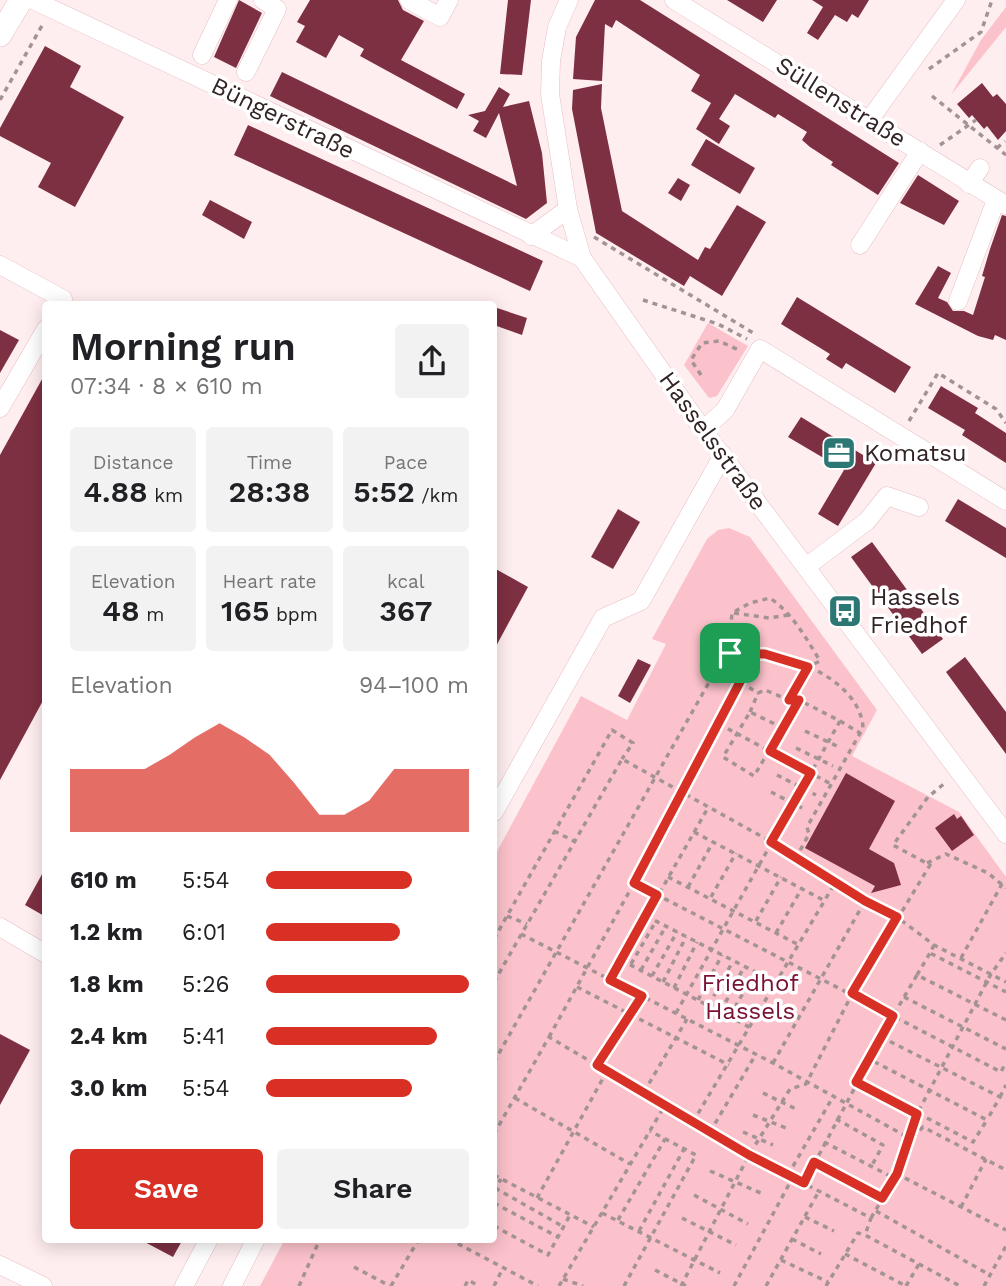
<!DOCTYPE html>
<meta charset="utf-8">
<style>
body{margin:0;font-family:"Work Sans",sans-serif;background:#f2f2f2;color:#202124;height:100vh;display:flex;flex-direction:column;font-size:26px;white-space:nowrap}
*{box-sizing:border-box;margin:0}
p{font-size:23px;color:#757577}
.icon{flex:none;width:38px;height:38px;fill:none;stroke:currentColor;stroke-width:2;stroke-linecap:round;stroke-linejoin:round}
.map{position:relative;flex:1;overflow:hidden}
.sheet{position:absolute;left:42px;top:301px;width:455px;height:942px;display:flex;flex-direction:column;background:#fff;border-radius:7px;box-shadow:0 4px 18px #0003}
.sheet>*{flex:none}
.pin{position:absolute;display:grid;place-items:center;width:60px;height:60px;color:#fff;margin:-30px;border-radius:14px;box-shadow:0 4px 10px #0006}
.round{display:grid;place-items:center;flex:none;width:74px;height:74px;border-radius:7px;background:#f2f2f2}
.summary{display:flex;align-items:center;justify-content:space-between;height:119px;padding:0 28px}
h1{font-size:38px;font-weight:600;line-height:52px}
.figures{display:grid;grid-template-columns:repeat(3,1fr);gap:10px;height:119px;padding:7px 28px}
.figures div{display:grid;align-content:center;border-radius:7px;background:#f2f2f2;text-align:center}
.figures b{font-size:30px;font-weight:600}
.figures small{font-size:19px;font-weight:400}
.figures p{font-size:19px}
.chart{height:196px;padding:14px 28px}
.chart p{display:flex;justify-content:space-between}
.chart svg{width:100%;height:126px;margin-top:7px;fill:#d93025;opacity:.7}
.action{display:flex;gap:14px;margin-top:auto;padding:14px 28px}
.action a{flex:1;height:80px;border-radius:7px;background:#d93025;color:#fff;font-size:28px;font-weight:600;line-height:80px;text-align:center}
.action a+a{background:#f2f2f2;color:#202124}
ul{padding:0 28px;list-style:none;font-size:23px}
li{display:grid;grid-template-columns:112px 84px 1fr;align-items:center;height:52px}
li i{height:18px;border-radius:9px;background:#d93025}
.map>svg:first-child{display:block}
</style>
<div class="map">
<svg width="1006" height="1286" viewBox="0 0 1006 1286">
<rect width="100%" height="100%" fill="#ffeef0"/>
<g fill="#fcc2cb">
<polygon points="1006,7 1006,27 951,95 981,40"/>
<polygon points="708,323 748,346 717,396 709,398 684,365"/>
<polygon points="729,528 750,537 877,710 852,756 959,812 1006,877 1006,1286 260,1286 285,1239 494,1239 494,857 581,696 627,720 666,644 652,639 707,539 718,530"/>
</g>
<g fill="#7d3042">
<polygon points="239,0 262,13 236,68 214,57"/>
<polygon points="310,0 398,0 403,10 424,21 401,60 465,94 457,109 360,56 364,49 339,35 326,58 296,42 305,26 297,22"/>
<polygon points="508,0 531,0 522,75 500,74"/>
<polygon points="595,0 640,0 899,163 878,195 831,165 833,162 810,147 802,140 807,132 778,114 775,118 735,94 719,119 730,126 719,144 696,129 711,103 691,91 700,75 616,20 612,28 605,24 602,81 573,79 576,37"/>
<polygon points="727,0 777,0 763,22"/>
<polygon points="812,0 869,0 858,18 852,14 847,22 835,15 818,40 807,33 823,7"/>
<polygon points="45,46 81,66 70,87 124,117 75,207 38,187 51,163 0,136 0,128"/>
<polygon points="282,72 517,186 499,113 486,138 473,131 479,121 468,115 485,111 499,87 510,94 503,107 529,101 542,153 547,203 526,219 270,96"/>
<polygon points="982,83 993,97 997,94 1006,104 1006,131 998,140 987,126 984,129 972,115 969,118 957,104"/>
<polygon points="602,84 601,108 622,211 698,260 705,247 710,249 737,205 766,222 722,296 690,276 684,286 596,233 572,109 573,90"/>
<polygon points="248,125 543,261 530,291 234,155"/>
<polygon points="706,139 755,168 740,194 691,165"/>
<polygon points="918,175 959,201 944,225 900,203"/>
<polygon points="678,178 690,185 681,201 668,193"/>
<polygon points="210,200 252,222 244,239 202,215"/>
<polygon points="1002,215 1006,216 1006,340 995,335 993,340 978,336 915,304 938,266 951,273 938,298 947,302 953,311 964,311 973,315 985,277 982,276 990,249"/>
<polygon points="797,297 911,367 895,393 846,363 842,369 826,359 830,354 781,324"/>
<polygon points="494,307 527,318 522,335 494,325"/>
<polygon points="0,330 19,340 0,373"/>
<polygon points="46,372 46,695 0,780 0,455"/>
<polygon points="941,386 978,408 975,413 1006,433 1006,463 962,435 965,430 928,408"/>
<polygon points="801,417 876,463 838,526 818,514 844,470 788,437"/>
<polygon points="958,499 1006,528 1006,558 945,521"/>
<polygon points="618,509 640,522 613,569 591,557"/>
<polygon points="872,542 943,639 922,654 851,557"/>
<polygon points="494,568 528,587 494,650"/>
<polygon points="965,657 1006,712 1006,754 946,672"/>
<polygon points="638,659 651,665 630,703 618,696"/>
<polygon points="846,773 895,801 869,849 894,863 901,885 871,893 875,886 805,848"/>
<polygon points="954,814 957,819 961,816 974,835 952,851 935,828"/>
<polygon points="46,867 46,917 25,905"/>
<polygon points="0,1034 30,1050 0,1105"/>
<polygon points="139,1239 183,1239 173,1257"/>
</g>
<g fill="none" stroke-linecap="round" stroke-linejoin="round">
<g stroke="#e6bec3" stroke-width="19">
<g id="minor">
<polyline points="33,0 582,258"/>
<polyline points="409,0 440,17 449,0"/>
<polyline points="569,0 557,27 551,61 550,94 568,209 582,258 703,430 1006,834"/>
<polyline points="674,0 1006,205"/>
<polyline points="202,55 228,0"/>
<polyline points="246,72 277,9 263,0"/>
<polyline points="870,119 956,0"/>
<polyline points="969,184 980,168"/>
<polyline points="531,236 568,209"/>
<polyline points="860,245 920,151"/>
<polyline points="0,265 63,299 59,304"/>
<polyline points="958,301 996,200"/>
<polyline points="0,408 46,329"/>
<polyline points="703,430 725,410 760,349 1006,501"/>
<polyline points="806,567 867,521 887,496 919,507"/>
<polyline points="494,812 603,618 641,601 723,455"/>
<polyline points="0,927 46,954"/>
<polyline points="0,1265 43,1286"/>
<polyline points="184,1286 209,1239"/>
<polyline points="232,1286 256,1239"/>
</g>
</g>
<g stroke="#e6bec3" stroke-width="24">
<polyline id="major" points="0,35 21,0"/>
</g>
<g stroke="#a39395" stroke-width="3.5" stroke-dasharray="5 5" stroke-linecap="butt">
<polyline points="929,69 981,32 992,0"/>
<polyline points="932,96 1006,155"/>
<polyline points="0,100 44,22"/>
<polyline points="940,145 976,120"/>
<polyline points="997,148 1005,141"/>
<polyline points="594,237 755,334"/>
<polyline points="643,300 718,324 747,339"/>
<polyline points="701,375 691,360 702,343 719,341 741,351"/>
<polyline points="909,421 938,373 996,409 1006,423"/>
<polyline points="734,613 769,618 789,615"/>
<path d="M731 653C741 654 753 653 764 654 801 658 861 685 863 728L807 827 809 834 797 856"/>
<polyline points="750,712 758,693"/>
<polyline points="840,721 860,733"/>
<polyline points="719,724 831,784"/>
<polyline points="783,728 750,712 723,757 754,776 799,700"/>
<polyline points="805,731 841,748"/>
<polyline points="796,748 833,766"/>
<polyline points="777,775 816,795"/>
<polyline points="771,792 806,810"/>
<polyline points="554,831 574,841"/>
<polyline points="694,832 825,901"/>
<polyline points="927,863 946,854 988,873 1006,888"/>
<polyline points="668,877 799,945"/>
<polyline points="688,887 713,842"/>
<polyline points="711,897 736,853"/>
<polyline points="507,916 527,924"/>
<polyline points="646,916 777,983"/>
<polyline points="756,921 781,877"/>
<polyline points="776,933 802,888"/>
<polyline points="521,934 773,1063 911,1139 917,1114 991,974 1006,953"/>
<polyline points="494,939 612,730 633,743 622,759"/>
<polyline points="934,945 930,953 1006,992"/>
<polyline points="961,958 1002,884"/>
<polyline points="621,960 751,1028"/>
<polyline points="631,964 656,921"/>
<polyline points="641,970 666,926"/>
<polyline points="917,975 930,953"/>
<polyline points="652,976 677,932"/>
<polyline points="610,980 709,806"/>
<polyline points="494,982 622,759 797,856 835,883 897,917 934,945 1006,982"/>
<polyline points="663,982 686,937"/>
<polyline points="577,987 729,1065"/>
<polyline points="674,988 697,942"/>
<polyline points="904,997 1006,1049"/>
<polyline points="698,1000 722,955"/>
<polyline points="709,1005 733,961"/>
<polyline points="721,1011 744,967"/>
<path d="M676 1013 840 721 799 700H789L765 690 758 693 740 682 729 648 732 613 750 603 770 598C793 614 806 638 820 661L808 667 789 700"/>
<polyline points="730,1016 755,972"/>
<polyline points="1006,1020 917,975 893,1016 1001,1072 1006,1062"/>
<polyline points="549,1037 634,883 893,1016 804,1183"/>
<polyline points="881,1037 1000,1097 987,1120"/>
<polyline points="494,1062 716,670 740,682 634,883"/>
<polyline points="773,1063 865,901"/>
<polyline points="598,1065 642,996"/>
<polyline points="856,1081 973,1142 987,1120 869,1059"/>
<polyline points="644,1092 687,1019"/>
<polyline points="763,1093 798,1110"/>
<polyline points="1000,1097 1006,1085"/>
<polyline points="515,1098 630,1164"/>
<polyline points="753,1115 786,1128"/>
<polyline points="836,1119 883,1145 871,1167"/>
<polyline points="693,1122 835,883"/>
<polyline points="710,1132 756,1054"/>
<polyline points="743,1132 773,1145"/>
<polyline points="494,1134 549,1037 749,1155 871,1218 865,1235 960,1286"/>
<polyline points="824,1142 894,1178"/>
<polyline points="814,1162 882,1198"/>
<polyline points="710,1171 761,1193"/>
<polyline points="897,1174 911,1139 923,1127 1006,1170"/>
<polyline points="494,1175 594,1227"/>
<polyline points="788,1175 834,1095"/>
<polyline points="495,1188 564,1227"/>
<polyline points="494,1191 501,1179"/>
<polyline points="694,1195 748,1224"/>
<polyline points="537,1198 607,1071"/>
<polyline points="494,1203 558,1237"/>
<polyline points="961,1207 986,1159"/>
<polyline points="876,1211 990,1275"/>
<polyline points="602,1213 720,1273"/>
<polyline points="805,1217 834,1231"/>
<polyline points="682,1218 736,1245"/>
<polyline points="871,1218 897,1174 1006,1230"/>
<polyline points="618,1220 665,1139"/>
<polyline points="494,1226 548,1255 570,1215"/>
<polyline points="639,1231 684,1149"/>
<polyline points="449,1239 538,1286"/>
<polyline points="792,1239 821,1254"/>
<polyline points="845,1254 906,1286"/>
<polyline points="781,1260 828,1282"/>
<polyline points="354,1267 390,1286"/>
<polyline points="655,1270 686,1286"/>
<polyline points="563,1279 583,1286"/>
<polyline points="299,1286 320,1239"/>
<polyline points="391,1286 419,1239"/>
<polyline points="465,1286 468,1280 479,1286"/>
<polyline points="494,1286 503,1268"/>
<polyline points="559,1286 665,1105"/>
<polyline points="624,1286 696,1155 650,1131"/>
<polyline points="681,1286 749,1155 790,1089 806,1084 852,994 930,865 893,845 928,797 945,783"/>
<polyline points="734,1286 793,1177"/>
<polyline points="766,1286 819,1191"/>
<polyline points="826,1286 858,1233 865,1235"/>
<polyline points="906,1286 919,1264"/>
<polyline points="984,1286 1006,1246"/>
</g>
<use href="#minor" stroke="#fff" stroke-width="18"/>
<use href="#major" stroke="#fff" stroke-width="23"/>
</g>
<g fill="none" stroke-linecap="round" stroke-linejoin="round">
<g stroke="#fff" stroke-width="14">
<polygon id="route" points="730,653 765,654 808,667 789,700 799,700 770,751 811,773 771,842 865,901 897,917 852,993 893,1016 856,1082 917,1114 897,1174 882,1198 814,1162 804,1183 749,1155 597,1065 642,996 610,980 657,895 634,883 740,682"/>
</g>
<use href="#route" stroke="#d93025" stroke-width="9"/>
</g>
<defs>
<g id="office-square" transform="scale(1.75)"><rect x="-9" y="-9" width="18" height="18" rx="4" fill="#2c7674" stroke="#fff"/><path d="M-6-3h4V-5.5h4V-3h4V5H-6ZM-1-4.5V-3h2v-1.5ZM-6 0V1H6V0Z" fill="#fff"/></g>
<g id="bus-square" transform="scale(1.75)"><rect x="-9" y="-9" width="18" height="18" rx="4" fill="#2c7674" stroke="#fff"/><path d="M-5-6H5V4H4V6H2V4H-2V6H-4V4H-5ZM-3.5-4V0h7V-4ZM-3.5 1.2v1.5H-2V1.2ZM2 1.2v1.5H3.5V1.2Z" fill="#fff"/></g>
</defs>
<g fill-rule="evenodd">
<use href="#office-square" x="839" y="453"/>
<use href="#bus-square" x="845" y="611"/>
</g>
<g text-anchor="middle" stroke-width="7" stroke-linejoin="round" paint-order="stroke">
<g font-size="24" fill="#322325" stroke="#fff">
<text transform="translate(841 102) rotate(32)" y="8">Süllenstraße</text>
<text transform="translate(283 118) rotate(26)" y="8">Büngerstraße</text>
<text transform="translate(713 441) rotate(54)" y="8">Hasselsstraße</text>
</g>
<g font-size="24" fill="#322325" stroke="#fff" text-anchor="start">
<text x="864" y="461">Komatsu</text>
<text x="870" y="605">Hassels<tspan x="870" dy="28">Friedhof</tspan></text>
</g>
<g font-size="24" fill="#7a1033" stroke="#fff">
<text x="750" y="991">Friedhof<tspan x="750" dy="28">Hassels</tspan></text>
</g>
</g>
</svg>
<div class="pin" style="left:730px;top:653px;background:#1e9e55"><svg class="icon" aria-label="arrive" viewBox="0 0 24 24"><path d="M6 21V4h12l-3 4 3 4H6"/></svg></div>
<section class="sheet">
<div class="summary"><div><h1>Morning run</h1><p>07:34 · 8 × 610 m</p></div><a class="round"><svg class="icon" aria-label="share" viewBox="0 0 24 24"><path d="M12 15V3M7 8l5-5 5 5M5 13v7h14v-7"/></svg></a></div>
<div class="figures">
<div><p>Distance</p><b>4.88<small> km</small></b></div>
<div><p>Time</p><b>28:38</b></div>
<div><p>Pace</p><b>5:52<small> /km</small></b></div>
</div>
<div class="figures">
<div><p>Elevation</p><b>48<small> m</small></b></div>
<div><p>Heart rate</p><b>165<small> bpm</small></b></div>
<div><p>kcal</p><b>367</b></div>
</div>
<div class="chart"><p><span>Elevation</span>94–100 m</p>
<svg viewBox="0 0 160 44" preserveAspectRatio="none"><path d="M0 44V22L10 22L20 22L30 22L40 17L50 11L60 6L70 11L80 17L90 27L100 38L110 38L120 33L130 22L140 22L150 22L160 22V44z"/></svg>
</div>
<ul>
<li><b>610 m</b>5:54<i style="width:72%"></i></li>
<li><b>1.2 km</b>6:01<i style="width:66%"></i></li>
<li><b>1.8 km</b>5:26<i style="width:100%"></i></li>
<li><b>2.4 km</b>5:41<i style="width:84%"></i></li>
<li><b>3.0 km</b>5:54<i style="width:72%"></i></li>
</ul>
<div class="action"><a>Save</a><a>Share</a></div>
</section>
</div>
